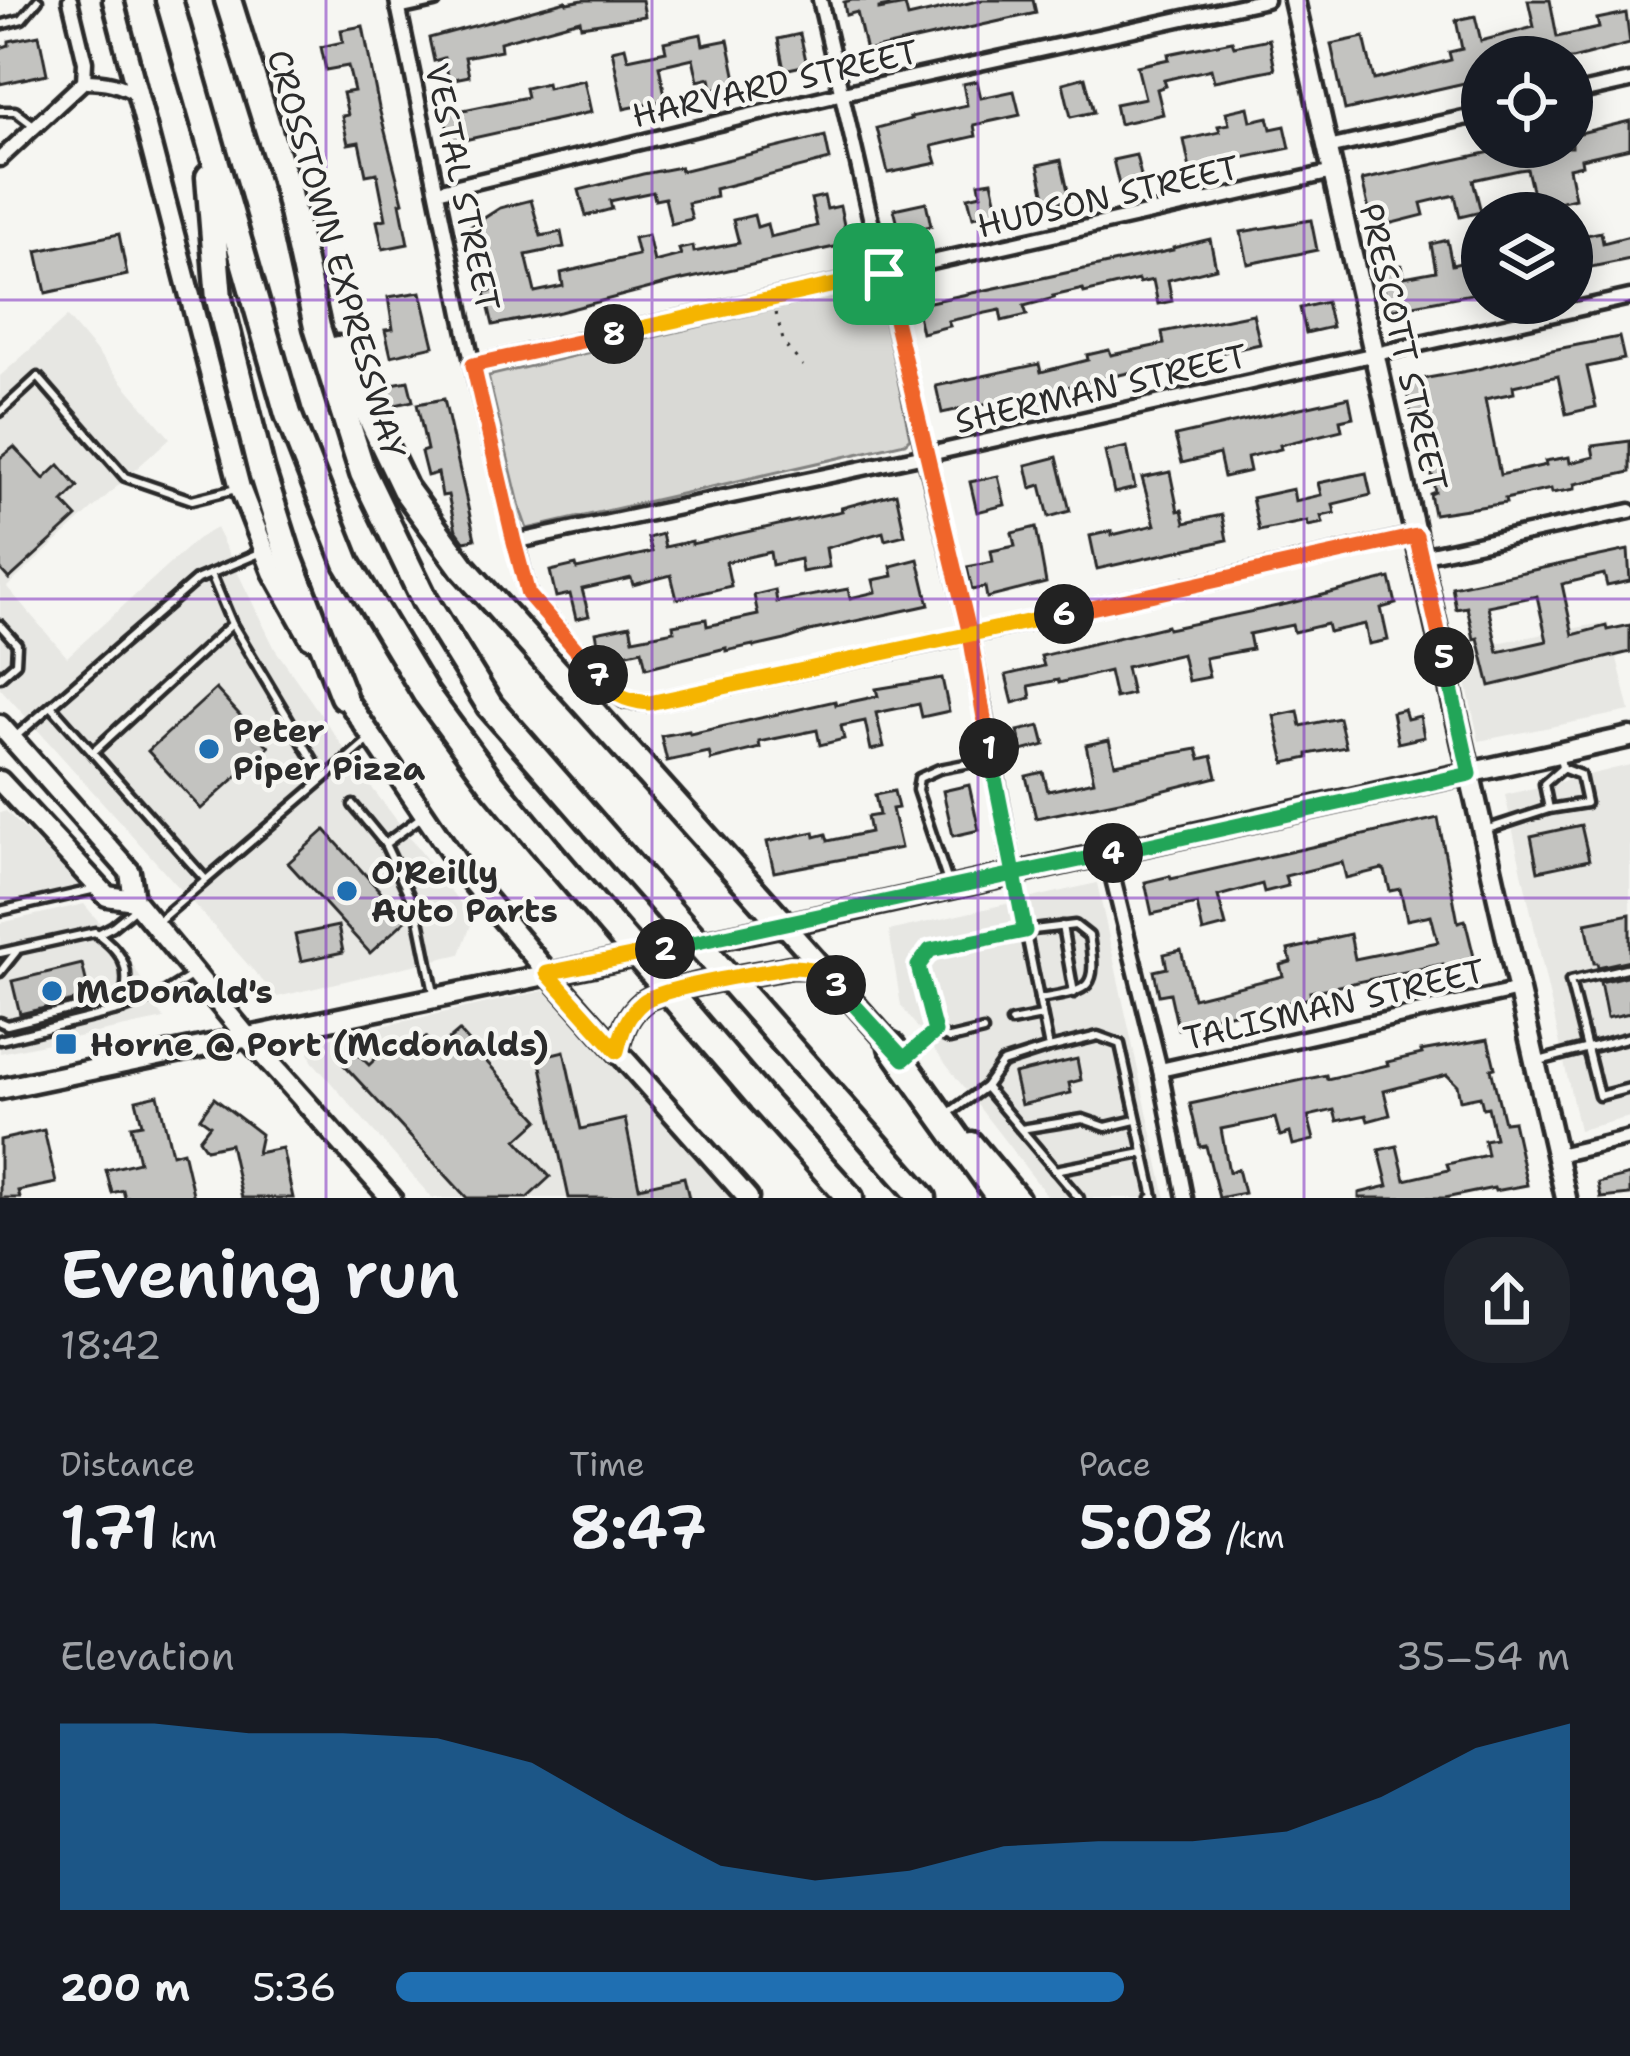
<!DOCTYPE html>
<meta charset="utf-8">
<style>
body{margin:0;font-family:"Shantell Sans",sans-serif;background:#20242c;color:#f1f3f6;height:100vh;display:flex;flex-direction:column;font-size:45px;white-space:nowrap}
*{box-sizing:border-box;margin:0}
p{font-size:39px;color:#9ea1a6}
.icon{flex:none;width:66px;height:66px;fill:none;stroke:currentColor;stroke-width:2;stroke-linecap:round;stroke-linejoin:round}
.map{position:relative;height:1198px;overflow:hidden}
.drawer{display:flex;flex-direction:column;background:#171b24;flex:1}
.drawer>*{flex:none}
.fabs{position:absolute;left:1461px;top:36px;display:grid;gap:24px}
.fabs a{display:grid;place-items:center;width:132px;height:132px;border-radius:50%;background:#171b24;box-shadow:0 6px 30px #0003;font-size:60px}
.pin{position:absolute;display:grid;place-items:center;width:102px;height:102px;color:#fff;margin:-51px;border-radius:24px;box-shadow:0 6px 18px #0006}
.km{position:absolute;width:60px;height:60px;margin:-30px;border-radius:50%;background:#222;color:#fff;font-size:33px;line-height:60px;text-align:center}
.round{display:grid;place-items:center;flex:none;width:126px;height:126px;border-radius:48px;background:#20242c}
.headline{display:flex;align-items:center;justify-content:space-between;height:204px;padding:0 60px}
h1{font-size:66px;font-weight:600;line-height:90px}
.stats{display:grid;grid-template-columns:repeat(3,1fr);gap:18px;height:204px;padding:12px 60px}
.stats div{display:grid;align-content:center}
.stats b{font-size:60px;font-weight:600}
.stats small{font-size:33px;font-weight:400}
.stats p{font-size:33px}
.chart{height:336px;padding:24px 60px}
.chart p{display:flex;justify-content:space-between}
.chart svg{width:100%;height:216px;margin-top:12px;fill:#1f6fb2;opacity:.7}
ul{padding:0 60px;list-style:none;font-size:39px}
li{display:grid;grid-template-columns:192px 144px 1fr;align-items:center;height:90px}
li i{height:30px;border-radius:15px;background:#1f6fb2}
.map>svg:first-child{display:block}
</style>
<div class="map">
<svg width="1630" height="1198" viewBox="0 0 1630 1198">
<rect width="100%" height="100%" fill="#f6f6f2"/>
<filter id="ink" filterUnits="userSpaceOnUse"><feTurbulence type="fractalNoise" baseFrequency=".00833" numOctaves="2"/><feDisplacementMap in="SourceGraphic" scale="24" xChannelSelector="R" yChannelSelector="G"/><feConvolveMatrix kernelMatrix="1 2 1 2 8 2 1 2 1" color-interpolation-filters="sRGB"/></filter>
<g filter="url(#ink)">
<g fill="#e7e7e3">
<polygon points="67,317 170,438 7,587 67,657 197,539 216,528 275,649 369,784 473,920 460,954 277,997 0,688 0,376"/>
<polygon points="1608,622 1630,711 1479,741 1459,650"/>
<polygon points="1630,765 1630,1117 1579,1130 1505,795"/>
<polygon points="6,811 83,888 0,906 0,813"/>
<polygon points="1097,883 1166,1198 1049,1198 901,1006 889,931"/>
<polygon points="84,904 129,958 164,1019 0,1053 0,923"/>
<polygon points="543,991 558,998 734,1198 432,1198 312,1061 309,1052 318,1040"/>
</g>
<polygon fill="#d9d9d5" stroke="#828280" stroke-width="3" points="872,286 880,293 910,438 905,443 527,529 521,512 488,376"/>
<g fill="#c3c3c0" stroke="#2b2b2b" stroke-width="3" fill-rule="evenodd">
<polygon points="583,0 642,0 645,16 581,26 580,20 500,42 501,50 465,57 469,76 449,80 444,58 434,61 429,38 566,1 567,3"/>
<polygon points="852,0 888,0 889,6 879,8 879,10 905,5 908,17 982,0 1033,0 1036,13 866,51 857,12 846,15 844,2"/>
<polygon points="1528,0 1550,0 1557,37 1599,28 1597,19 1626,13 1630,44 1572,59 1482,57 1482,79 1345,110 1331,44 1364,37 1374,80 1451,60 1449,52 1462,49 1456,20 1475,16 1481,41 1534,27"/>
<polygon points="363,26 379,108 403,202 400,203 408,244 383,249 377,221 386,219 377,173 366,175 359,142 348,144 342,116 348,115 343,93 354,91 348,66 326,70 321,47 343,42 341,30"/>
<polygon points="701,34 703,45 728,40 737,84 712,89 710,78 698,81 693,58 659,66 666,100 624,109 612,50 625,47 628,59 666,51 664,42"/>
<polygon points="800,34 807,65 784,70 778,39"/>
<polygon points="39,35 47,74 0,84 0,48 9,45 9,41"/>
<polygon points="1269,39 1275,69 1214,81 1211,69 1164,80 1166,86 1157,89 1163,114 1119,124 1115,104 1145,98 1137,66 1169,59 1168,54 1232,41 1234,46"/>
<polygon points="1085,77 1094,112 1071,117 1063,83"/>
<polygon points="584,80 591,112 451,143 444,114 527,97 525,88 546,83 547,88"/>
<polygon points="977,81 981,98 1014,91 1020,115 974,125 976,136 932,146 937,163 888,173 877,128 911,119 910,117 967,105 963,84"/>
<polygon points="1248,107 1251,121 1268,117 1271,129 1285,126 1290,148 1190,169 1184,140 1220,132 1218,126 1229,124 1226,112"/>
<polygon points="1630,121 1630,148 1581,159 1582,165 1569,168 1575,198 1536,207 1527,169 1519,170 1473,180 1481,212 1460,217 1455,195 1421,203 1424,215 1373,228 1362,180 1514,147 1572,147 1572,135"/>
<polygon points="825,136 830,160 715,189 716,197 688,203 692,219 671,224 665,198 655,200 653,192 610,201 612,209 586,216 579,190 643,174 680,167 681,171"/>
<polygon points="1136,155 1142,180 1119,185 1113,160"/>
<polygon points="1061,160 1070,200 1047,205 1038,165"/>
<polygon points="992,181 999,212 973,217 968,197 981,194 979,183"/>
<polygon points="824,196 827,209 840,206 848,244 673,282 560,312 493,325 485,292 497,289 490,259 467,229 500,208 531,200 541,236 561,232 564,247 526,255 535,292 563,286 561,273 638,255 634,238 648,235 654,262 681,255 679,249 693,246 694,252 739,243 733,220 754,215 757,227 767,224 770,237 817,226 811,199"/>
<polygon points="926,202 931,226 900,233 894,209"/>
<polygon points="1311,220 1317,250 1248,264 1241,232"/>
<polygon points="1601,232 1603,243 1630,236 1630,259 1572,271 1572,238"/>
<polygon points="119,234 127,275 46,293 37,251"/>
<polygon points="1210,239 1216,268 1168,280 1172,301 1158,304 1153,280 1139,283 1138,280 1084,293 1083,289 1053,296 1054,298 1024,306 1027,315 1002,321 1000,310 948,321 950,326 922,333 916,305 1173,250 1173,248"/>
<polygon points="1447,240 1452,265 1482,258 1482,292 1388,310 1380,270 1401,265 1404,277 1436,271 1431,244"/>
<polygon points="421,292 434,346 391,356 385,330 393,329 388,297"/>
<polygon points="1326,302 1332,327 1306,333 1300,308"/>
<polygon points="1253,314 1260,344 1078,384 1045,393 1046,401 1024,406 1022,396 942,413 936,386 1039,364 1041,372 1088,360 1087,355 1109,350 1111,355 1164,344 1162,332"/>
<polygon points="1619,337 1624,359 1587,367 1596,407 1566,414 1558,376 1513,386 1514,393 1485,399 1500,475 1546,465 1545,461 1569,457 1570,463 1594,457 1592,446 1630,441 1630,472 1575,484 1575,489 1552,493 1551,489 1505,499 1506,503 1434,514 1430,494 1435,492 1428,454 1436,453 1428,414 1412,417 1405,382 1473,370 1552,350"/>
<polygon points="408,381 413,401 391,406 387,385"/>
<polygon points="1349,397 1353,417 1340,420 1342,430 1280,445 1281,449 1247,457 1250,471 1224,477 1219,454 1182,463 1175,436"/>
<polygon points="444,399 475,539 464,541 456,530 448,495 442,496 438,473 427,476 421,452 427,450 417,404"/>
<polygon points="14,447 44,479 59,465 78,487 63,502 77,517 9,579 0,569 0,458"/>
<polygon points="1127,447 1135,488 1114,493 1105,452"/>
<polygon points="1057,457 1070,511 1049,517 1041,485 1031,488 1026,465"/>
<polygon points="1170,472 1178,511 1182,510 1185,523 1222,515 1227,540 1097,569 1090,536 1112,531 1112,535 1155,525 1142,478"/>
<polygon points="1366,473 1371,495 1333,504 1335,513 1321,516 1323,523 1308,526 1307,521 1259,531 1252,498 1293,489 1295,501 1321,495 1318,483"/>
<polygon points="998,476 1005,505 977,512 970,482"/>
<polygon points="896,493 905,535 885,540 883,532 826,548 829,567 802,572 800,559 772,565 770,552 726,562 731,586 677,599 671,575 633,585 631,578 582,589 589,616 576,619 570,594 556,597 550,571 576,565 577,569 652,552 648,538 662,534 665,547 692,541 692,544 842,511 841,508"/>
<polygon points="1036,527 1046,583 987,598 985,587 972,590 967,567 993,562 991,551 1015,546 1012,533"/>
<path d="M1628 550 1630 581 1607 586 1604 574 1562 584 1573 635 1606 626 1607 630 1630 625V652L1490 686 1478 638 1474 639 1467 607 1456 609 1452 587ZM1537 596 1547 641 1498 652 1488 606Z"/>
<polygon points="918,559 929,605 810,631 785,640 754,647 753,645 726,651 726,648 646,668 642,650 601,659 596,632 630,625 633,639 674,631 673,625 706,619 707,626 758,615 754,595 775,590 777,602 848,589 850,598 876,592 873,580 893,576 891,566"/>
<polygon points="1390,578 1396,604 1381,608 1388,640 1369,644 1365,624 1329,632 1327,624 1294,632 1292,625 1249,634 1252,649 1205,658 1209,677 1188,681 1182,654 1126,667 1132,694 1115,698 1109,671 1059,683 1058,680 1029,686 1031,698 1013,703 1006,675 1044,666 1041,656 1167,626 1168,629 1287,604"/>
<polygon points="942,678 949,711 922,717 919,704 876,713 884,747 871,750 865,721 841,726 844,739 820,745 817,730 759,742 760,748 711,760 709,752 667,761 661,736 689,731 690,734 835,701 836,705 878,696 876,689"/>
<polygon points="216,689 269,747 201,809 148,751"/>
<polygon points="1404,709 1407,719 1420,716 1424,737 1398,743 1392,712"/>
<polygon points="1298,711 1301,726 1339,718 1346,747 1308,754 1308,758 1285,763 1274,716"/>
<polygon points="1040,726 1045,745 1022,751 1018,731"/>
<polygon points="1109,740 1115,764 1197,749 1200,759 1212,756 1217,777 1134,798 1036,818 1026,776 1043,772 1048,791 1094,781 1086,745"/>
<polygon points="969,785 979,830 953,836 943,791"/>
<polygon points="894,791 898,808 892,809 901,848 774,872 767,842 814,832 815,837 826,834 828,841 870,832 867,817 879,815 875,795"/>
<polygon points="1438,818 1458,922 1465,920 1475,961 1444,969 1443,964 1310,992 1311,998 1198,1020 1199,1024 1178,1029 1170,993 1159,995 1154,971 1167,968 1164,954 1181,950 1193,998 1283,976 1280,965 1291,962 1288,950 1319,943 1319,941 1350,934 1355,959 1438,942 1431,915 1407,920 1400,889 1390,891 1385,871 1382,869 1346,878 1342,862 1285,876 1288,886 1264,892 1262,884 1218,896 1226,926 1203,932 1197,904 1152,914 1145,882 1170,876 1171,879"/>
<polygon points="1581,825 1589,860 1538,871 1531,836"/>
<polygon points="325,830 406,920 370,953 288,863"/>
<polygon points="1630,914 1630,960 1598,967 1597,963 1594,963 1586,923"/>
<polygon points="338,926 343,952 301,961 295,935"/>
<polygon points="82,964 90,997 20,1014 12,981"/>
<polygon points="1630,975 1630,1013 1607,1018 1600,982"/>
<polygon points="459,1031 539,1120 517,1140 550,1177 527,1198 467,1198 344,1065 357,1053 369,1065 390,1045 402,1059 426,1037 437,1050"/>
<polygon points="1488,1039 1495,1068 1491,1069 1504,1122 1513,1121 1527,1185 1495,1191 1494,1188 1445,1198 1359,1198 1359,1193 1388,1186 1379,1150 1397,1146 1405,1180 1449,1170 1447,1164 1487,1155 1484,1140 1495,1138 1488,1107 1483,1108 1480,1096 1460,1100 1457,1085 1447,1075 1384,1091 1390,1115 1368,1121 1366,1115 1337,1121 1334,1110 1308,1116 1314,1140 1293,1145 1290,1133 1280,1136 1275,1118 1221,1129 1229,1172 1238,1169 1244,1193 1219,1198 1206,1146 1200,1147 1190,1104 1326,1075 1327,1079 1388,1065 1387,1062 1422,1054 1421,1051"/>
<polygon points="564,1051 581,1129 625,1119 639,1187 684,1177 689,1198 569,1198 539,1057"/>
<polygon points="1077,1059 1081,1080 1069,1083 1071,1093 1021,1105 1014,1074"/>
<polygon points="158,1095 172,1154 183,1151 194,1198 125,1198 123,1190 112,1193 106,1170 139,1162 131,1126 142,1124 136,1100"/>
<polygon points="214,1098 261,1134 257,1153 282,1148 293,1198 242,1198 230,1144 206,1149 199,1139 210,1125 200,1118"/>
<polygon points="44,1130 56,1183 18,1191 20,1198 0,1198 0,1140"/>
<polygon points="1630,1175 1630,1195 1601,1198 1598,1183"/>
</g>
<g fill="none" stroke-linecap="round" stroke-linejoin="round">
<g stroke="#2b2b2b" stroke-width="15">
<g id="lane">
<polyline points="0,25 22,19 38,0"/>
<polyline points="0,111 15,111 32,124"/>
<polyline points="0,412 38,377 125,477 192,500 236,489"/>
<polyline points="211,574 232,624 324,778"/>
<polyline points="0,625 17,644 16,663 0,677"/>
<polyline points="52,707 205,879"/>
<polyline points="15,737 196,580 262,552"/>
<polyline points="93,752 232,624"/>
<polyline points="353,805 385,844"/>
<polyline points="1549,809 1544,784 1562,768"/>
<polyline points="421,817 385,844 418,914 434,993"/>
<polyline points="1488,829 1549,809 1586,803 1580,775 1562,768 1560,757"/>
<polyline points="949,885 917,790 919,778 939,769 991,759"/>
<polyline points="0,911 96,889"/>
<polyline points="156,923 369,740"/>
<polyline points="1062,926 1074,993"/>
<polyline points="98,934 113,926 134,909"/>
<path d="M0 953 95 932C128 955 132 973 121 1010L0 1040"/>
<polyline points="1630,967 1570,981 1599,1096 1630,1088"/>
<polyline points="0,972 16,952"/>
<polyline points="121,1010 159,996 193,975"/>
<polyline points="0,1022 7,1025 96,1003 111,1012"/>
<polyline points="1011,1022 1042,1016"/>
<path d="M935 1032 918 966 930 950 1025 931 1075 925 1089 936C1098 990 1091 990 1039 999"/>
<polyline points="935,1032 950,1039 983,1031"/>
<polyline points="1049,1048 1098,1036 1120,1044 1154,1197 1151,1198"/>
<polyline points="906,1057 935,1032"/>
<polyline points="1539,1061 1630,1037"/>
<polyline points="985,1087 1002,1063 1049,1048 1014,875"/>
<polyline points="949,1113 985,1087 1079,1198"/>
<polyline points="1021,1129 1083,1119 1106,1127 1135,1120"/>
<polyline points="1055,1170 1143,1153"/>
</g>
</g>
<g stroke="#2b2b2b" stroke-width="21">
<g id="street">
<polyline points="397,0 476,381 528,594 610,689 625,700 649,703 970,635 1416,535"/>
<polyline points="820,0 925,455 970,635 1014,874"/>
<polyline points="398,8 434,0"/>
<path d="M84 81C105 81 120 84 138 95"/>
<polyline points="1572,94 1630,81"/>
<polyline points="1328,148 1482,114"/>
<polyline points="0,159 84,81 85,62 70,0"/>
<polyline points="437,191 843,93 1266,0"/>
<polyline points="473,365 1333,172"/>
<polyline points="514,542 925,455 1630,297"/>
<polyline points="1421,556 1630,511"/>
<polyline points="1107,854 1160,1070 1185,1198"/>
<polyline points="1160,1070 1519,990"/>
<polyline points="1557,1155 1630,1138"/>
</g>
</g>
<g stroke="#2b2b2b" stroke-width="27">
<g id="secondary">
<polyline points="113,0 240,488 273,572 310,638"/>
<polyline points="1294,0 1566,1198"/>
<polyline points="339,688 465,874 547,972 748,1198"/>
<polyline points="0,725 130,872 134,900 248,1038 391,1198"/>
<polyline points="0,781 107,896 134,900"/>
<polyline points="784,925 901,1056"/>
<path d="M617 1051C622 1031 627 1015 643 1002 662 987 762 973 791 967H808L823 973"/>
<polyline points="0,1089 784,925 1630,737"/>
<polyline points="972,1142 1019,1198"/>
</g>
</g>
<g stroke="#2b2b2b" stroke-width="33">
<g id="highway">
<polyline points="169,0 288,414 347,563 426,694 490,781 548,851"/>
<polyline points="228,0 287,189 317,327 363,473 425,601 490,706 595,826"/>
<polyline points="209,177 219,299 261,469 288,555 343,696"/>
<polyline points="338,349 405,489 463,568 784,925"/>
<polyline points="892,1047 1000,1198"/>
<polyline points="803,1063 923,1198"/>
<polyline points="761,1099 850,1198"/>
</g>
</g>
<polyline stroke="#2b2b2b" stroke-width="3" stroke-dasharray="3 9" stroke-linecap="butt" points="776,313 784,344 803,366"/>
<use href="#lane" stroke="#f6f6f2" stroke-width="6"/>
<use href="#street" stroke="#f6f6f2" stroke-width="12"/>
<use href="#secondary" stroke="#f6f6f2" stroke-width="18"/>
<use href="#highway" stroke="#f6f6f2" stroke-width="24"/>
<g stroke="#2b2b2b" stroke-width="33" stroke-linecap="butt">
<g id="highway-bridge">
<polyline points="595,826 803,1063"/>
<polyline points="548,851 761,1099"/>
</g>
</g>
<use href="#highway-bridge" stroke="#f6f6f2" stroke-width="24"/>
</g>
</g>
<g fill="none" stroke-linecap="round" stroke-linejoin="round" filter="url(#ink)">
<g stroke="#fff" stroke-width="24">
<polyline id="split-1" points="884,274 970,635 989,748"/>
</g>
<g stroke="#fff" stroke-width="24">
<polyline id="split-2" points="665,949 1014,874 989,748"/>
</g>
<g stroke="#fff" stroke-width="24">
<path id="split-3" d="M665 949 547 973 617 1051C622 1031 627 1015 643 1002 661 987 762 973 790 967 810 967 823 970 836 985"/>
</g>
<g stroke="#fff" stroke-width="24">
<polyline id="split-4" points="836,985 904,1059 935,1032 918,966 930,950 1025,931 1014,874 1113,853"/>
</g>
<g stroke="#fff" stroke-width="24">
<polyline id="split-5" points="1113,853 1470,774 1444,657"/>
</g>
<g stroke="#fff" stroke-width="24">
<polyline id="split-6" points="1064,614 1416,536 1444,657"/>
</g>
<g stroke="#fff" stroke-width="24">
<path id="split-7" d="M598 675C615 695 622 700 649 703L1064 614"/>
</g>
<g stroke="#fff" stroke-width="24">
<polyline id="split-8" points="598,675 528,594 514,542 473,365 614,334"/>
</g>
<g stroke="#fff" stroke-width="24">
<polyline id="split-9" points="614,334 884,274"/>
</g>
<use href="#split-1" stroke="#f0652b" stroke-width="15"/>
<use href="#split-2" stroke="#22a559" stroke-width="15"/>
<use href="#split-3" stroke="#f5b400" stroke-width="15"/>
<use href="#split-4" stroke="#22a559" stroke-width="15"/>
<use href="#split-5" stroke="#22a559" stroke-width="15"/>
<use href="#split-6" stroke="#f0652b" stroke-width="15"/>
<use href="#split-7" stroke="#f5b400" stroke-width="15"/>
<use href="#split-8" stroke="#f0652b" stroke-width="15"/>
<use href="#split-9" stroke="#f5b400" stroke-width="15"/>
</g>
<path fill="none" stroke="#7b2cbf" stroke-width="3" stroke-opacity="0.55" d="M326 0V1198M652 0V1198M978 0V1198M1304 0V1198M0 300H1482M1572 300H1630M0 599H1630M0 898H1630"/>
<g fill="#1f6fb2" stroke="#f6f6f2" stroke-width="4.5">
<circle cx="209" cy="749" r="12"/>
<circle cx="347" cy="891" r="12"/>
<circle cx="52" cy="991" r="12"/>
<rect x="54" y="1032" width="24" height="24" rx="6"/>
</g>
<g text-anchor="middle" stroke-width="9" stroke-linejoin="round" paint-order="stroke">
<g font-size="33" fill="#2b2b2b" stroke="#f6f6f2">
<text transform="translate(775 83) rotate(-13)" y="12">HARVARD STREET</text>
<text transform="translate(463 187) rotate(78)" y="12">VESTAL STREET</text>
<text transform="translate(1108 196) rotate(-13)" y="12">HUDSON STREET</text>
<text transform="translate(337 254) rotate(74)" y="12">CROSSTOWN EXPRESSWAY</text>
<text transform="translate(1404 347) rotate(77)" y="12">PRESCOTT STREET</text>
<text transform="translate(1101 388) rotate(-13)" y="12">SHERMAN STREET</text>
<text transform="translate(1334 1004) rotate(-13)" y="12">TALISMAN STREET</text>
</g>
<g font-size="33" font-weight="bold" fill="#2b2b2b" stroke="#f6f6f2" text-anchor="start">
<text x="233" y="742">Peter<tspan x="233" dy="38">Piper Pizza</tspan></text>
<text x="371" y="884">O'Reilly<tspan x="371" dy="38">Auto Parts</tspan></text>
<text x="76" y="1003">McDonald's</text>
<text x="90" y="1056">Horne @ Port (Mcdonalds)</text>
</g>
</g>
</svg>
<div class="fabs">
<a><svg class="icon" aria-label="locate" viewBox="0 0 24 24"><circle cx="12" cy="12" r="6"/><path d="M12 2v4M12 18v4M2 12h4M18 12h4"/></svg></a>
<a><svg class="icon" aria-label="layers" viewBox="0 0 24 24"><path d="M12 4l9 5-9 5-9-5zM3 14l9 5 9-5"/></svg></a>
</div>
<div class="pin" style="left:884px;top:274px;background:#1e9e55"><svg class="icon" aria-label="arrive" viewBox="0 0 24 24"><path d="M6 21V4h12l-3 4 3 4H6"/></svg></div>
<b class="km" style="left:989px;top:748px">1</b>
<b class="km" style="left:665px;top:949px">2</b>
<b class="km" style="left:836px;top:985px">3</b>
<b class="km" style="left:1113px;top:853px">4</b>
<b class="km" style="left:1444px;top:657px">5</b>
<b class="km" style="left:1064px;top:614px">6</b>
<b class="km" style="left:598px;top:675px">7</b>
<b class="km" style="left:614px;top:334px">8</b>
</div>
<section class="drawer">
<div class="headline"><div><h1>Evening run</h1><p>18:42</p></div><a class="round"><svg class="icon" aria-label="share" viewBox="0 0 24 24"><path d="M12 15V3M7 8l5-5 5 5M5 13v7h14v-7"/></svg></a></div>
<div class="stats">
<div><p>Distance</p><b>1.71<small> km</small></b></div>
<div><p>Time</p><b>8:47</b></div>
<div><p>Pace</p><b>5:08<small> /km</small></b></div>
</div>
<div class="chart"><p><span>Elevation</span>35–54 m</p>
<svg viewBox="0 0 160 44" preserveAspectRatio="none"><path d="M0 44V6L10 6L20 8L30 8L40 9L50 14L60 25L70 35L80 38L90 36L100 31L110 30L120 30L130 28L140 21L150 11L160 6V44z"/></svg>
</div>
<ul>
<li><b>200 m</b>5:36<i style="width:62%"></i></li>
</ul>
</section>
